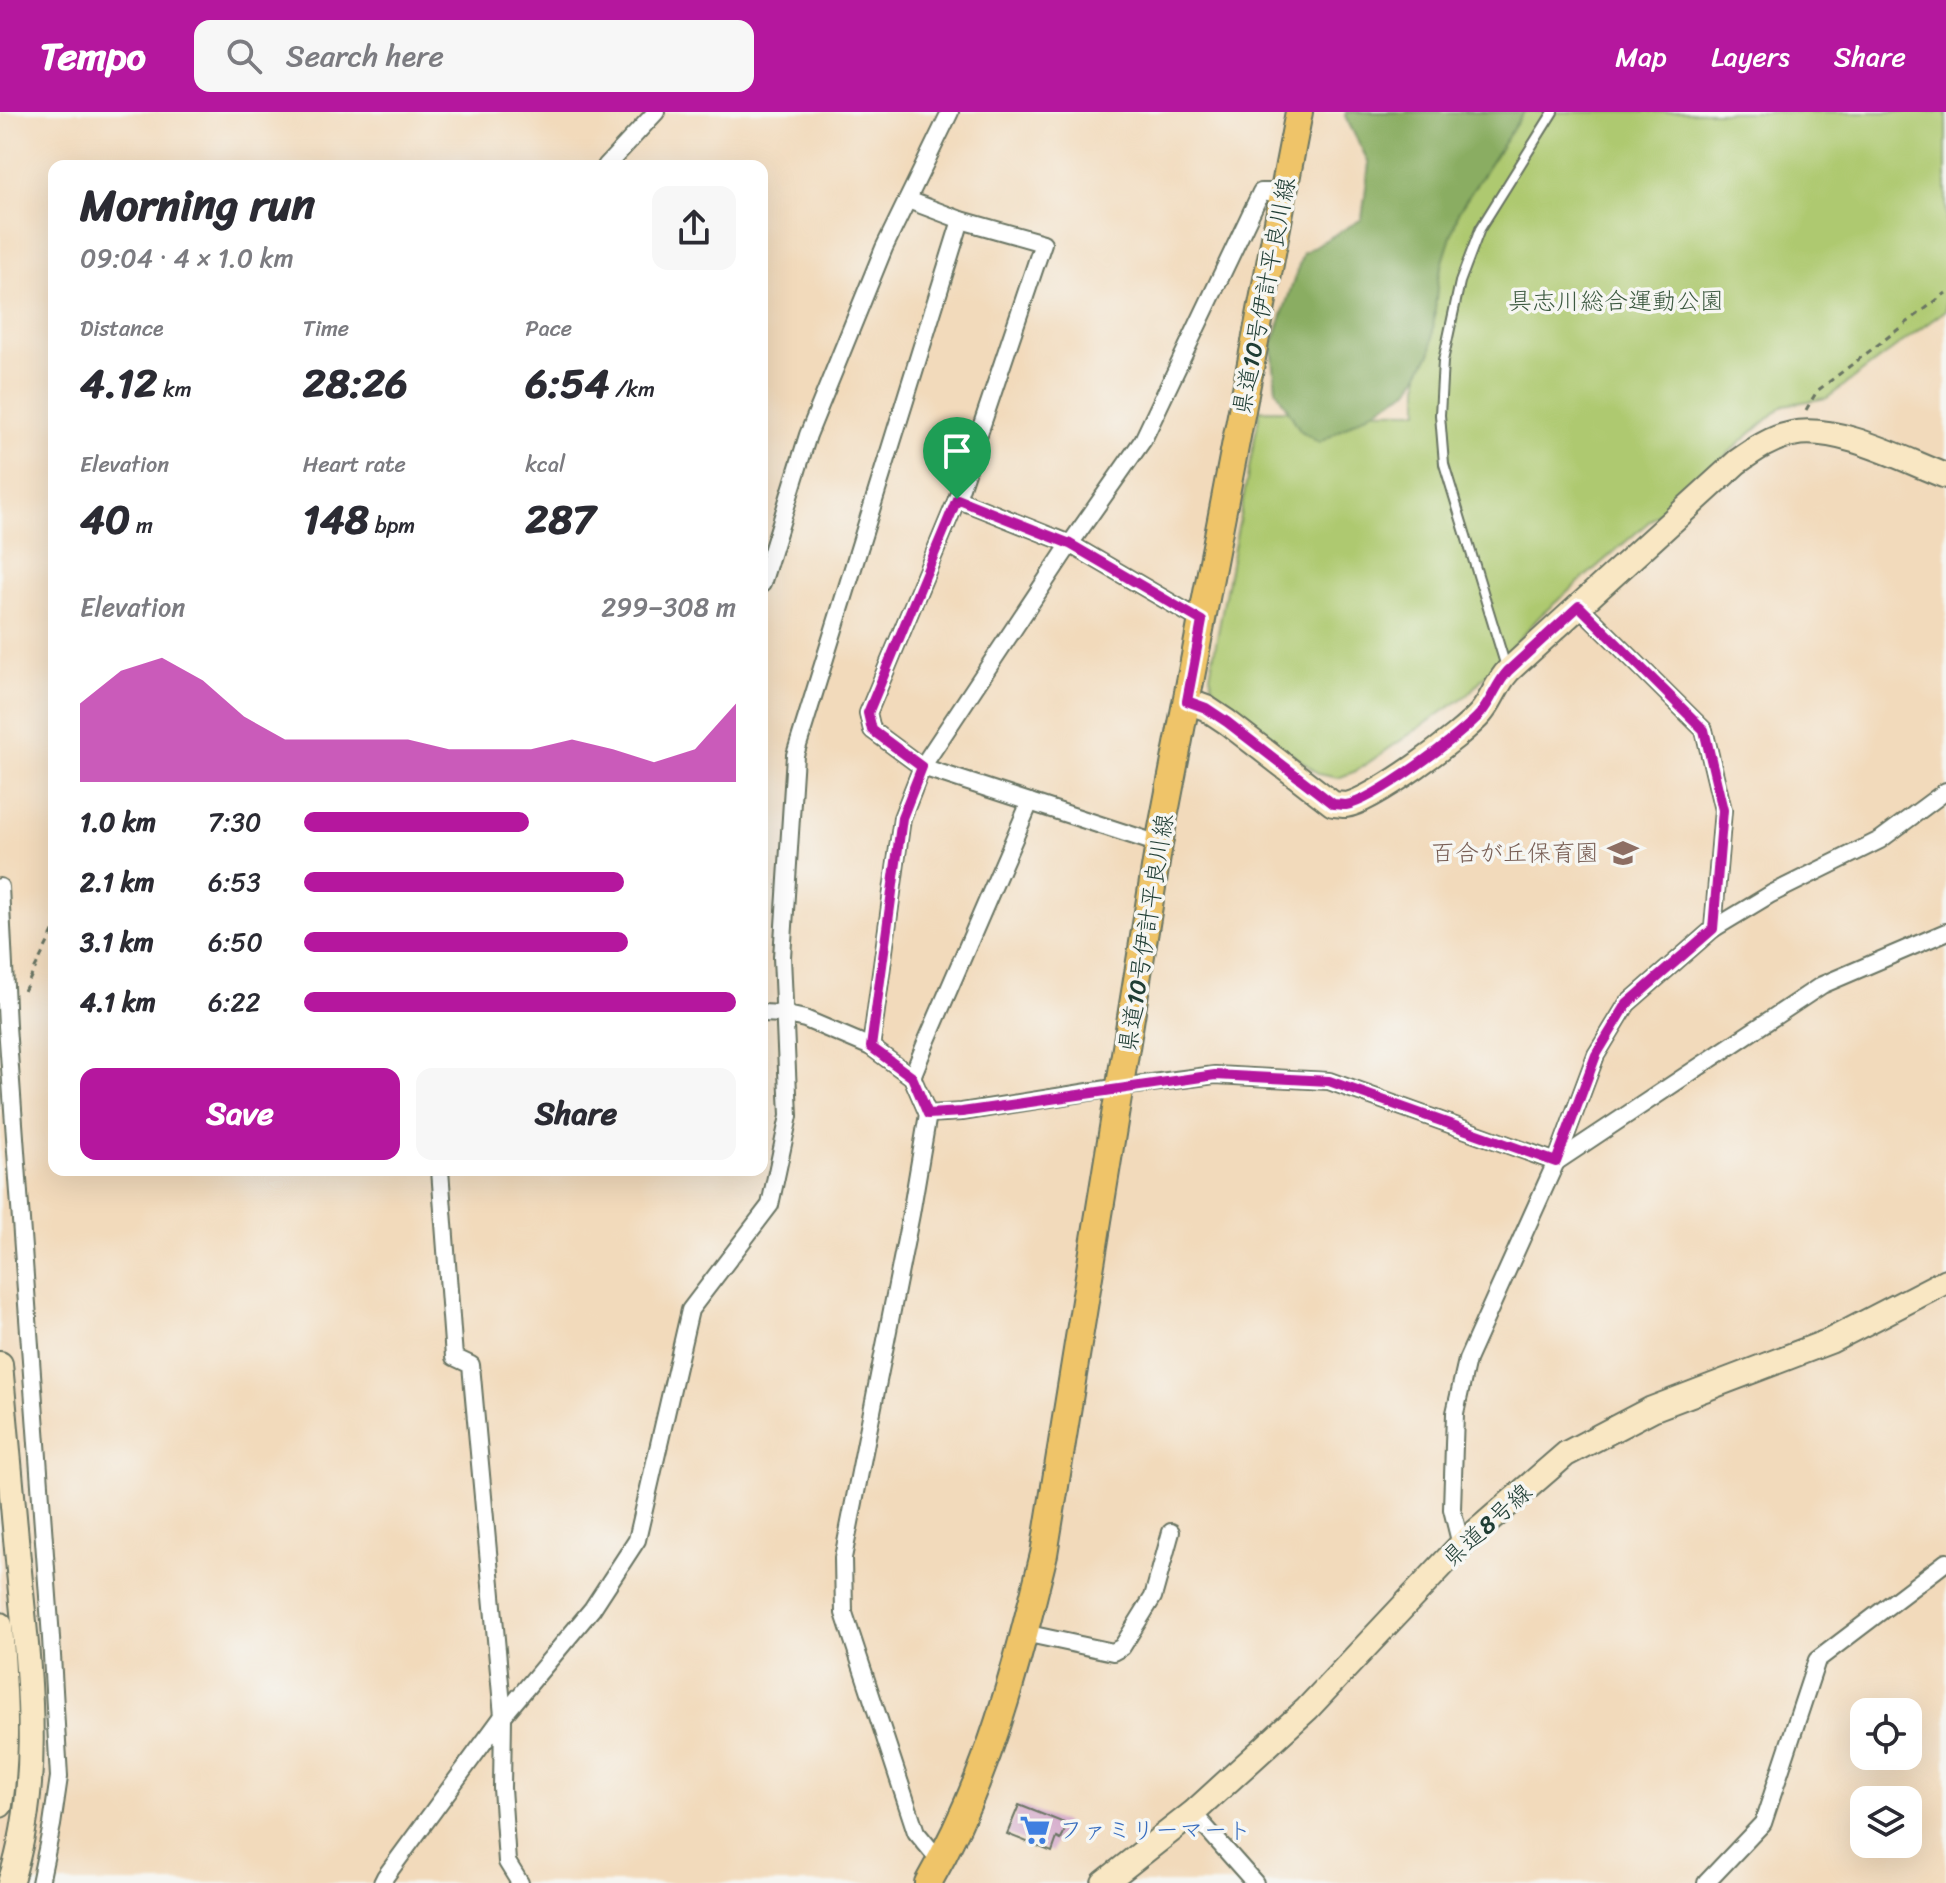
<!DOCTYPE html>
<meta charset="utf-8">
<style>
body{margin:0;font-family:Sriracha,"Klee One",sans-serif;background:#f7f7f7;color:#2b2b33;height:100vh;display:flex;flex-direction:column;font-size:30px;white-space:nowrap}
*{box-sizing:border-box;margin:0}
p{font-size:26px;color:#7c7c81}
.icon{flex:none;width:44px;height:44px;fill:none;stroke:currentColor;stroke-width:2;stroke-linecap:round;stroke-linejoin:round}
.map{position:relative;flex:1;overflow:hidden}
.drawer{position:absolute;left:48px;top:48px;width:720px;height:1016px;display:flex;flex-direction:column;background:#fff;border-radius:16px;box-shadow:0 8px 32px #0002}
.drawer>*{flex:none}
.fabs{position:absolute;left:1850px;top:1586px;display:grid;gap:16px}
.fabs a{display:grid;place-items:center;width:72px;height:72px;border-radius:16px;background:#fff;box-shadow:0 8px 32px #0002;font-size:40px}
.pin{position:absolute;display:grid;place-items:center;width:68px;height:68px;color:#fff;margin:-82px -34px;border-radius:50% 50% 50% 0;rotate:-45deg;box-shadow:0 0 8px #0007}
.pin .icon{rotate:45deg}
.round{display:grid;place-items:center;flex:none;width:84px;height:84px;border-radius:16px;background:#f7f7f7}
.overview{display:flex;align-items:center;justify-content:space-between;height:136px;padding:0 32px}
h1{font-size:44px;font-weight:800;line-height:60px}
.metrics{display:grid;grid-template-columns:repeat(3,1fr);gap:12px;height:136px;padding:8px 32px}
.metrics div{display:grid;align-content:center}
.metrics b{font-size:40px;font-weight:800}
.metrics small{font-size:22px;font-weight:400}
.metrics p{font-size:22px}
.chart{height:224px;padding:16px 32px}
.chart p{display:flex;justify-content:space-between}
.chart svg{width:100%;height:144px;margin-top:8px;fill:#b5179e;opacity:.7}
.button{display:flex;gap:16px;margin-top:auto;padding:16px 32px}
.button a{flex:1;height:92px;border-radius:16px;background:#b5179e;color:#fff;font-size:32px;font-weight:800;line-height:92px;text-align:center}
.button a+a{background:#f7f7f7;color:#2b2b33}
ul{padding:0 32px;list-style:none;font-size:26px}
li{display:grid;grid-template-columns:128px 96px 1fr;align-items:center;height:60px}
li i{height:20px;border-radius:10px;background:#b5179e}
header{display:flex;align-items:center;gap:48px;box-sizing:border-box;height:112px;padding:0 40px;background:#b5179e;color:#fff}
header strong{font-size:38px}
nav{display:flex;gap:44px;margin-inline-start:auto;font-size:28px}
.search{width:560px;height:72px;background:#f7f7f7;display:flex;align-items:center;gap:20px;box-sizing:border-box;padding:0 28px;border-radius:16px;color:#7c7c81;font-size:30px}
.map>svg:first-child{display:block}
</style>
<header>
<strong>Tempo</strong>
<div class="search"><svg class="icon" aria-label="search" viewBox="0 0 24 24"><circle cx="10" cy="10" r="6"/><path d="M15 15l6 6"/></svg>Search here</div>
<nav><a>Map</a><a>Layers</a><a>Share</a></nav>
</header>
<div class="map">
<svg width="1946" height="1771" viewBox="0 0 1946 1771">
<rect width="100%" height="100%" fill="#f6f6f2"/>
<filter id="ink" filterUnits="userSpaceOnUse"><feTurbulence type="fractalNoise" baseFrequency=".0125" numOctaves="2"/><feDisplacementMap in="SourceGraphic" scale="16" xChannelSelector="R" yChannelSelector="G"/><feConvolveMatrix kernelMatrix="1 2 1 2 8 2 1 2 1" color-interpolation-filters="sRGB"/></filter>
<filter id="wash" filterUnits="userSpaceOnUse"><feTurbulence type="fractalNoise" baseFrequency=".006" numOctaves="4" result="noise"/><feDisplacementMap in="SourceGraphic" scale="32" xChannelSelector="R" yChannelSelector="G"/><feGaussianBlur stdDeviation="1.8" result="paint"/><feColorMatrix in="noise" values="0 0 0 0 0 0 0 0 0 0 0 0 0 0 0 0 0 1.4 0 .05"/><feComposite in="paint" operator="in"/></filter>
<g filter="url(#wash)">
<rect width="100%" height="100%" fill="#f2dabb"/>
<polygon fill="#aec96f" stroke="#668352" stroke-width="2" points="1511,0 1946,0 1946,198 1827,286 1784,293 1541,503 1467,583 1356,659 1338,666 1319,662 1216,585 1210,563 1260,298 1419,299 1419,193 1448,93"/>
<polygon fill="#8aad62" stroke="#54754b" stroke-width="2" points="1346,0 1524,0 1459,99 1438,166 1431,240 1410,277 1319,331 1300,318 1276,278 1272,233 1303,141 1362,107 1369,51 1345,4"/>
<g id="blocks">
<polygon fill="#ce9bc2" points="1019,1693 1067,1712 1061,1728 1057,1726 1052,1740 1007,1722"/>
</g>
</g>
<g filter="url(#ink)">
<use href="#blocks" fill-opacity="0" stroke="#697463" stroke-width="2"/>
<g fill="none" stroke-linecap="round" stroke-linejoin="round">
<g stroke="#697463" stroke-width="12">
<polyline id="lane" points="1506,555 1444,352 1440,303 1443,249 1460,170 1480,117 1553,0"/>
</g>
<g stroke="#697463" stroke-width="20">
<g id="street">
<polyline points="606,54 656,0"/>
<polyline points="908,88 961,108 1043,131 957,387 868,601 872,618 922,655 1159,732"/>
<polyline points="957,387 1070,432 1202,509"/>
<polyline points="762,472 808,323 884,136 950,0"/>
<polyline points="1579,494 1704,618 1723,698 1713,817"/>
<polyline points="0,775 7,914 51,1526 59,1665 52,1713 40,1771"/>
<polyline points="762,901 783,902 805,907 871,935 912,965 928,1002 911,1102 843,1446 844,1501 916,1720 940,1749"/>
<polyline points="871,935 902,706 922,655 1070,432 1143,328 1261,80 1284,80"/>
<polyline points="912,965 927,928 1030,690"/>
<polyline points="928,1002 962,1000 1120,975 1215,963 1329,969 1556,1050"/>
<polyline points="1556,1050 1822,873 1946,820"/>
<polyline points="440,1058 454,1245 471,1253 503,1604 502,1676 507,1750 520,1771"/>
<polyline points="1461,1433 1452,1397 1455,1301 1467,1248 1556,1050 1596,943 1627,892 1713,817 1771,782 1880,728 1946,679"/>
<polyline points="1024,1521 1113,1540 1122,1535 1153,1485 1171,1420"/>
<polyline points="1193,1701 1255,1771"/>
<polyline points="382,1771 385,1765 503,1604 592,1497 637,1428 690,1198 770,1093 789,1004 782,845 795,643 961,108"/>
<polyline points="1706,1771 1763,1711 1817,1548 1946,1450"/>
</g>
</g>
<g stroke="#697463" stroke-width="28">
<g id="secondary">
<path d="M1187 589 1206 596 1227 610 1333 692C1337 692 1342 693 1346 693 1373 689 1462 623 1481 601 1492 588 1496 572 1508 559L1737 350C1754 338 1771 326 1792 322 1836 312 1904 348 1946 364"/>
<path d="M0 1252C7 1325 13 1398 20 1470 30 1571 42 1673 10 1771"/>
<path d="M0 1513C4 1573 9 1632 0 1693"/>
<polyline points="1104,1771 1193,1701 1307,1597 1461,1433 1566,1342 1652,1297 1830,1229 1946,1169"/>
</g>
</g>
<g stroke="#697463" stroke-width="30">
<path id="primary" d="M928 1771C989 1665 1015 1560 1044 1442L1159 732 1299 0"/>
</g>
<g stroke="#697463" stroke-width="3" stroke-dasharray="6 6" stroke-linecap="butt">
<polyline points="1806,298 1817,279 1946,181"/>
<polyline points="24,879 54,818"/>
</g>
<use href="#lane" stroke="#fff" stroke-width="8"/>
<use href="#street" stroke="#fff" stroke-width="16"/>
<use href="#secondary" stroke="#f9e7c3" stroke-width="24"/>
<use href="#primary" stroke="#efc469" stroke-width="26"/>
</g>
</g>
<g fill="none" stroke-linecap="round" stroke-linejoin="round" filter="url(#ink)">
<g stroke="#fff" stroke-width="16">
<path id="route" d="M957 387 1070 432 1202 509 1187 589 1206 596 1227 610 1333 692C1337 692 1342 693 1346 693 1373 689 1462 623 1481 601 1492 588 1496 572 1508 559L1579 494 1704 618 1723 698 1713 817 1627 892 1596 943 1556 1050 1329 969 1215 963 962 1000 928 1002 912 965 871 935 902 706 922 655 872 618 868 601Z"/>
</g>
<use href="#route" stroke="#b5179e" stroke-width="10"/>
</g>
<defs>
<g id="school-bare" transform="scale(2.4)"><path d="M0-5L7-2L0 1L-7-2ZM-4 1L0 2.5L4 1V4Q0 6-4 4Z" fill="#8d6e63" stroke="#f6f6f2" stroke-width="2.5" paint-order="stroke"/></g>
<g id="supermarket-bare" transform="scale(2.4)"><path d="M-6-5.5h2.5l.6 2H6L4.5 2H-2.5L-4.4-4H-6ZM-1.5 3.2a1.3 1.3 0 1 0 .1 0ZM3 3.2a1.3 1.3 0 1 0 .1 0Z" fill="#3f7fe0" stroke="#f6f6f2" stroke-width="2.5" paint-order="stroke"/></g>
</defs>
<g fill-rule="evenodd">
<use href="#school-bare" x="1623" y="741"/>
<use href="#supermarket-bare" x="1035" y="1718"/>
</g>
<g text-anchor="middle" stroke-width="7" stroke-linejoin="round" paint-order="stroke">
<g font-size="24" fill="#1f3d34" stroke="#f6f6f2">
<text transform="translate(1264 184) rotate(-79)" y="8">県道10号伊計平良川線</text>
<text transform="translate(1146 821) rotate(-81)" y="8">県道10号伊計平良川線</text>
<text transform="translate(1487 1413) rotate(-42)" y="8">県道8号線</text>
</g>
<g font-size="24" fill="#3c5940" stroke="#f6f6f2">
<text x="1616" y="197">具志川総合運動公園</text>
</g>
<g font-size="24" fill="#785e54" stroke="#f6f6f2" text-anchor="end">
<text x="1599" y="749">百合が丘保育園</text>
</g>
<g font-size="24" fill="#366cbe" stroke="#f6f6f2" text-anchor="start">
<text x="1059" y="1726">ファミリーマート</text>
</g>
</g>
</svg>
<div class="fabs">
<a><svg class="icon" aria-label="locate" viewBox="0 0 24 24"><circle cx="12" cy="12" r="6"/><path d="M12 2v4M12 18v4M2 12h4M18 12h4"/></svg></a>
<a><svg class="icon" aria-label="layers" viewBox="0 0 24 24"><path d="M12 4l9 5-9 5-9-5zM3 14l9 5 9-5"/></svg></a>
</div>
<div class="pin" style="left:957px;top:387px;background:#1e9e55"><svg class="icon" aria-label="arrive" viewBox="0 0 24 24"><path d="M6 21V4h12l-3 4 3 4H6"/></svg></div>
<section class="drawer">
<div class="overview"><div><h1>Morning run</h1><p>09:04 · 4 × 1.0 km</p></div><a class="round"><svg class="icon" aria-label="share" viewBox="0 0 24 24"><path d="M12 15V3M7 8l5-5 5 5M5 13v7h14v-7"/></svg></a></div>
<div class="metrics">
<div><p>Distance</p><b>4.12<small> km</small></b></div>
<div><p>Time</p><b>28:26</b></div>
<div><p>Pace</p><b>6:54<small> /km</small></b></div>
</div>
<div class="metrics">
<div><p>Elevation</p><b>40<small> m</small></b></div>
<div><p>Heart rate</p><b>148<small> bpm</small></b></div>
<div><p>kcal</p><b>287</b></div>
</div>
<div class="chart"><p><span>Elevation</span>299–308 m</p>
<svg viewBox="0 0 160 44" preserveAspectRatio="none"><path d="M0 44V20L10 10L20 6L30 13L40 24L50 31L60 31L70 31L80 31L90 34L100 34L110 34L120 31L130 34L140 38L150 34L160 20V44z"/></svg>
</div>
<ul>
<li><b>1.0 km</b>7:30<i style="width:52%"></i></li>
<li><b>2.1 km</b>6:53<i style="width:74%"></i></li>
<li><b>3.1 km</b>6:50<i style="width:75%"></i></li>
<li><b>4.1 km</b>6:22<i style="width:100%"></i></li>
</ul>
<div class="button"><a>Save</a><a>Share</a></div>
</section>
</div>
